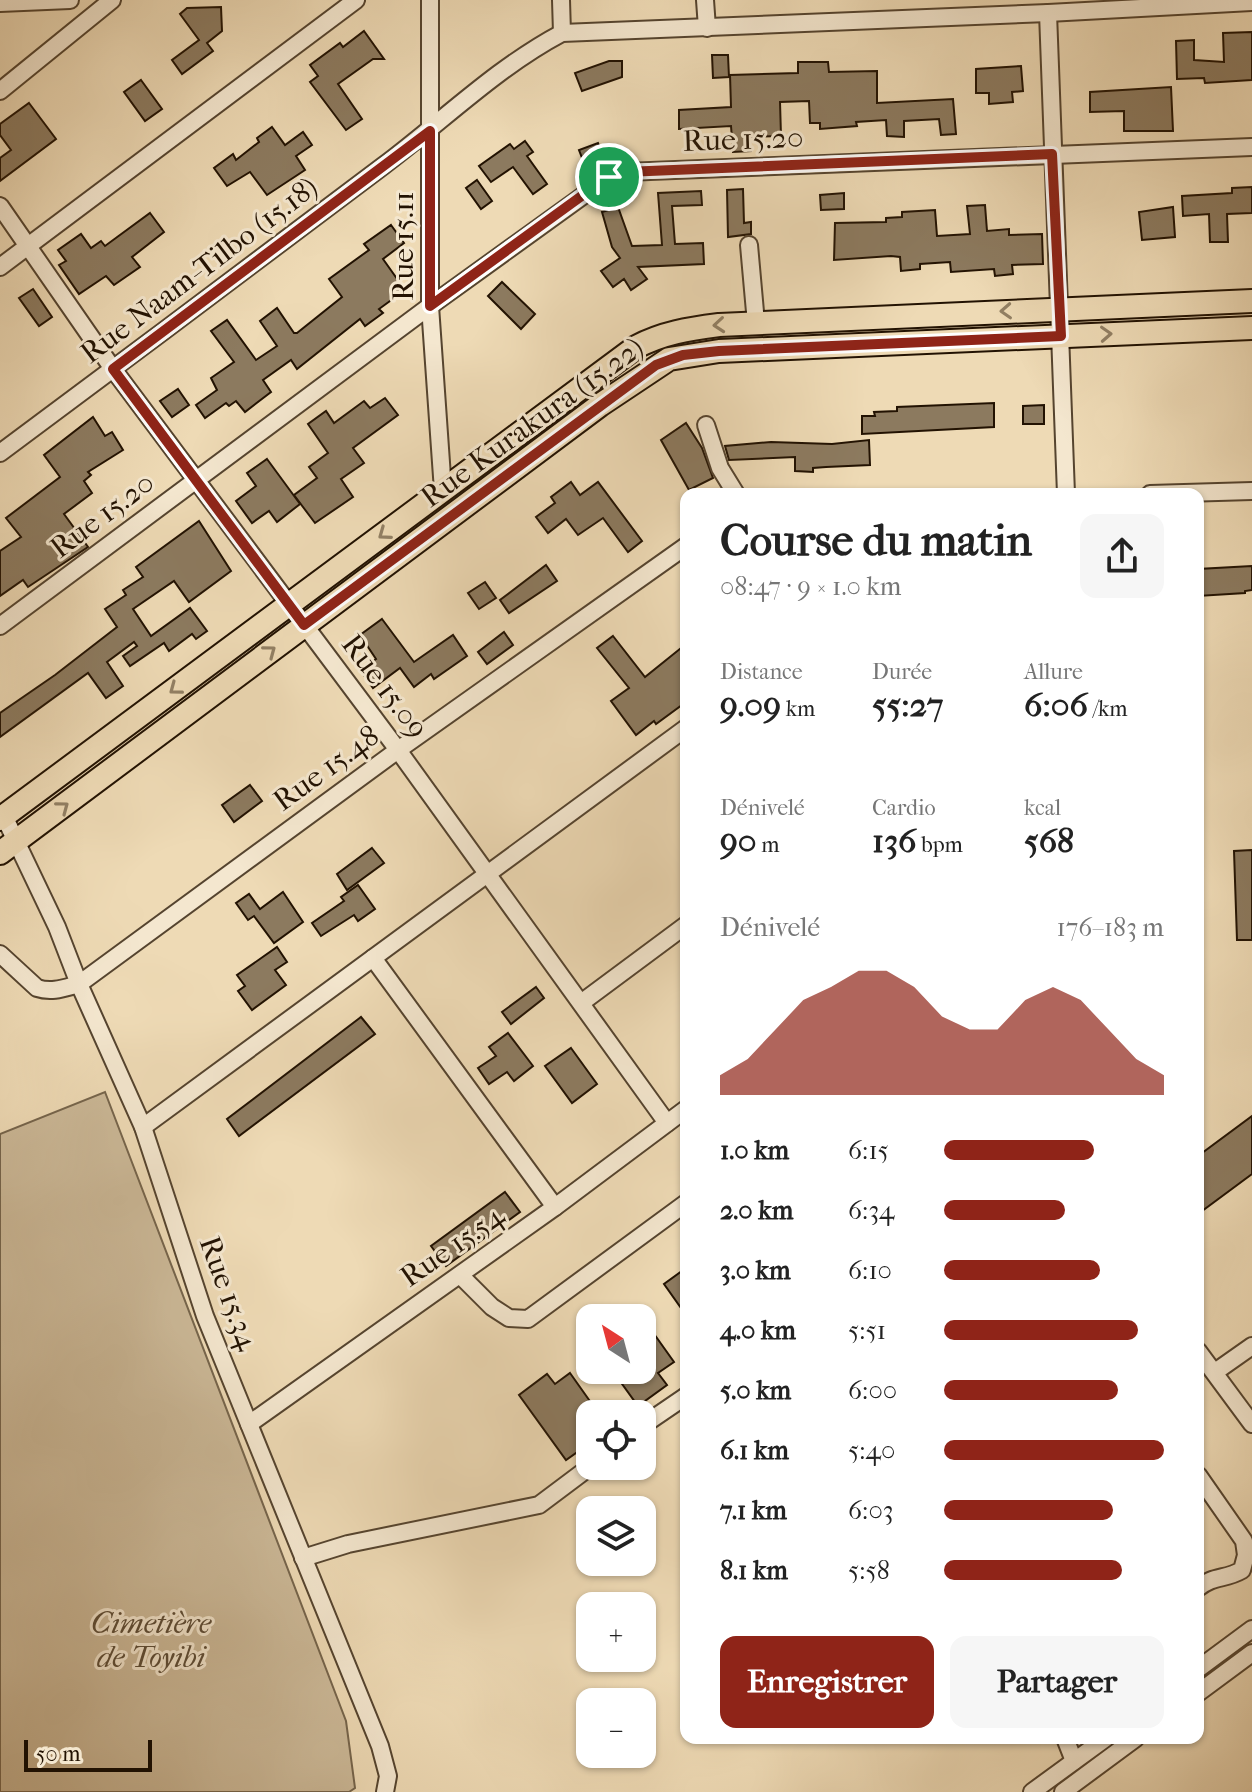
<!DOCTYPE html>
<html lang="fr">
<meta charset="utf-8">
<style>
body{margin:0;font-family:"IM FELL French Canon",serif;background:#f6f6f6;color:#222;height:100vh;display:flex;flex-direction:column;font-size:30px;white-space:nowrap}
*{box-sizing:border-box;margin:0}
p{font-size:26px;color:#767676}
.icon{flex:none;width:44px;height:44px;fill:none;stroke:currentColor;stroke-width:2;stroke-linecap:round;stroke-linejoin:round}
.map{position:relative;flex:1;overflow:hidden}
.side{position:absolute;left:680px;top:488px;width:524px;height:1256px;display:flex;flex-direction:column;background:#fff;border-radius:16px;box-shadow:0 2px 6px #0004}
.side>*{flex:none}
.needle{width:52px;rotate:324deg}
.fabs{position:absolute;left:576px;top:1304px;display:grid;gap:16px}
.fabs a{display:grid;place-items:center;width:80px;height:80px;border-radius:16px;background:#fff;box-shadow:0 2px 6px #0004;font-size:40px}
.scale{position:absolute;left:24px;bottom:20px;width:128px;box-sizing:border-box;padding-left:8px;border:4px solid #221202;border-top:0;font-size:22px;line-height:28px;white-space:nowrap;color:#221202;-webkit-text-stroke:6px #f4e7cf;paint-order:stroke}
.pin{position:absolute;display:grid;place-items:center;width:68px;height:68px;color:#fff;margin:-34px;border:4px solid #fff;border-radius:50%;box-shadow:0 2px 8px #0007}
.round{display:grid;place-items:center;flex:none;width:84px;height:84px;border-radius:16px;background:#f6f6f6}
.summary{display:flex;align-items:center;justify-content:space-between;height:136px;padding:0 40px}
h1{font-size:44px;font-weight:700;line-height:60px}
.stats{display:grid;grid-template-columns:repeat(3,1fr);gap:12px;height:136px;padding:8px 40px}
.stats div{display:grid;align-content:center}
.stats b{font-size:34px;font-weight:700}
.stats small{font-size:22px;font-weight:400}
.stats p{font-size:22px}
.chart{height:224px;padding:16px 40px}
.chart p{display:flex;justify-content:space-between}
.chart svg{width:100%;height:144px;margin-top:8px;fill:#8f2418;opacity:.7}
.cta{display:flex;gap:16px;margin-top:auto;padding:16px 40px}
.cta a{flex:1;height:92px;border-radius:16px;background:#8f2418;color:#fff;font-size:32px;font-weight:700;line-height:92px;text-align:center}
.cta a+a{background:#f6f6f6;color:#222}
ul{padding:0 40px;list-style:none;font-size:26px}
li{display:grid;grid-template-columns:128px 96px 1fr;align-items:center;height:60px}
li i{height:20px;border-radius:10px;background:#8f2418}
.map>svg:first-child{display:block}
</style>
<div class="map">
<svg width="1252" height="1792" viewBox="0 0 1252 1792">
<rect width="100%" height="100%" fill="#eedab5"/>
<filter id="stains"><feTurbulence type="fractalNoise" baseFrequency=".0025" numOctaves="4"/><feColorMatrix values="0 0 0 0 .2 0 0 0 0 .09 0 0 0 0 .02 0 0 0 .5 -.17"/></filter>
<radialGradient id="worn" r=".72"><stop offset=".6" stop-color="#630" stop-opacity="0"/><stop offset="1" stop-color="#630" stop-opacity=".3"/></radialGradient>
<polygon fill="#cbb897" stroke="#76654c" stroke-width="2" points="105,1092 346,1721 355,1788 349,1792 0,1792 0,1134"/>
<g fill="#8c7a5f" stroke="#221202" stroke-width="2">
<polygon points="221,7 222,31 207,43 213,51 182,74 172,60 199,40 180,14 187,8"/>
<polygon points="364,31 384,59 373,59 338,84 362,119 346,130 310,82 318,76 310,65 340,43 343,47"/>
<polygon points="1252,32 1252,80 1205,83 1204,78 1177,79 1176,41 1194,40 1194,60 1224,62 1223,33"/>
<polygon points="712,55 728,55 729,77 713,78"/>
<polygon points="609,61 622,61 622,77 582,91 575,73"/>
<polygon points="798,62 828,62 829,72 877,71 877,103 953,99 956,134 941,135 939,119 904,121 904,137 887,136 886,120 856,122 857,126 820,129 820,123 810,123 809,101 780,102 781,136 750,137 751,151 733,152 731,126 679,129 679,110 731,107 730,75 798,73"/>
<polygon points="1021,66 1023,91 1012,92 1013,102 989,104 989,93 976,93 976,69"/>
<polygon points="141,80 162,109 145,121 124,92"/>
<polygon points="1171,87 1173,131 1124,131 1124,111 1090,112 1090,92"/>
<polygon points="29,103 56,139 0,181 0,158 11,150 0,135 0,124"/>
<polygon points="272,127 285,145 303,132 312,145 296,156 305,170 267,195 250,172 227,186 214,168 233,154 236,160 259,142 257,138"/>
<polygon points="525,141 533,152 527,156 547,184 533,194 513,167 491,182 479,166 510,144 514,149"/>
<polygon points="598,143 605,161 586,168 579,150"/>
<polygon points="477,180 492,201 481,209 466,188"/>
<polygon points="1252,187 1252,213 1227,214 1228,242 1210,242 1209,214 1183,216 1182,196 1232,193 1232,188"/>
<polygon points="743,189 744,223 751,222 751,234 728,237 727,190"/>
<polygon points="701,191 702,205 672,206 675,244 703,243 704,264 638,267 647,279 631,290 624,279 613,287 601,271 620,258 612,247 602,212 618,207 632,246 662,245 658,193"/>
<polygon points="844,193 844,209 821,210 820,195"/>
<polygon points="985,205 987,231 1009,229 1009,235 1042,234 1043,264 1012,265 1013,274 995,276 994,269 951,272 950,262 920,264 920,269 901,271 900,257 891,256 834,260 835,223 886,222 886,218 902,217 902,212 935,210 937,236 970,234 967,206"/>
<polygon points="1173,207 1175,237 1142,240 1139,212"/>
<polygon points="150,213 164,232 132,257 140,267 114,285 106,276 79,294 59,265 66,261 58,250 81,234 91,248 101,241 105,246"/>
<polygon points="391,225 404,243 383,259 405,290 379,309 383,313 365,326 360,319 297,369 291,360 263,380 271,392 245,412 236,401 229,406 226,403 205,418 196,405 217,390 211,378 234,362 211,331 227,320 256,360 277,346 260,321 277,308 294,333 297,333 342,297 329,279 369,250 364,244"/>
<polygon points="502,282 535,314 521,329 488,296"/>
<polygon points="33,289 52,317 39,326 19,298"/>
<polygon points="178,389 189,405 172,417 160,401"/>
<polygon points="385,398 398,415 353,448 364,463 341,479 353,497 315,523 294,495 317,478 309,467 328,453 308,424 326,411 334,423 364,401 370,408"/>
<polygon points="994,403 994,427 862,434 862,416 875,416 874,412 897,411 897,407"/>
<polygon points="1044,405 1044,424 1023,424 1023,406"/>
<polygon points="93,417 105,436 112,432 123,450 88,472 91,475 84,481 92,493 64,514 88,547 28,587 23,580 0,596 0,551 21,537 6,518 60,477 44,455"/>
<polygon points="686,423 702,448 713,478 689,490 661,440"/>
<polygon points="869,440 870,465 826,467 813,468 813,472 795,471 795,457 729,460 725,446 771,442 832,444"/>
<polygon points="267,459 300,504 277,522 269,511 252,523 236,501 256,486 247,473"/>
<polygon points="571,482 580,495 598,482 642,541 628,552 603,518 578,535 566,519 548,533 536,517 555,503 551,497"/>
<polygon points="199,521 231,571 189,602 174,581 133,609 151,636 190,608 207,631 196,639 192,634 169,651 164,643 130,666 123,656 137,646 134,642 107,662 123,686 106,698 88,673 0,737 0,713 55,675 117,627 105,609 126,595 123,590 143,577 136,567"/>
<polygon points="546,565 557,581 509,613 500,600"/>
<polygon points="1252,566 1252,590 1245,591 1245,593 1198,596 1198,569"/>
<polygon points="485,582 496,598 479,609 468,593"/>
<polygon points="382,619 414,662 453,635 467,656 434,679 431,674 414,687 400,668 373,688 360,670 376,659 360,635"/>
<polygon points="504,632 513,645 487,664 478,652"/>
<polygon points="613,636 645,677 686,644 686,702 656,724 654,721 636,735 611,701 629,688 597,648"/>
<polygon points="250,785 262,801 234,822 222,805"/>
<polygon points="372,848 384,863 347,890 337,874"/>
<polygon points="1252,850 1252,940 1237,940 1234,851"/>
<polygon points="358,885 375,909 358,921 354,915 321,936 312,923 344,901 341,897"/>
<polygon points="283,892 303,922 274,943 254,916 248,920 236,903 249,894 260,909"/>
<polygon points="277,947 287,962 275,970 286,985 252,1010 238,991 245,986 237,975"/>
<polygon points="536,987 544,998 511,1024 502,1012"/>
<polygon points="361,1017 375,1034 239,1136 227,1119"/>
<polygon points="508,1033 533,1066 514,1081 507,1072 489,1084 478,1068 496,1056 489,1047"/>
<polygon points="571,1048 597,1084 572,1103 545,1066"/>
<polygon points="1252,1116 1252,1174 1198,1214 1198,1156"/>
<polygon points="505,1192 520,1212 446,1266 431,1246"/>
<polygon points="686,1268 686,1315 664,1284"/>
<polygon points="642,1317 674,1362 658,1373 667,1385 638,1406 612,1370 642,1370"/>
<polygon points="570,1373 599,1414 590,1414 590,1443 566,1460 519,1395 547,1374 555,1384"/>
</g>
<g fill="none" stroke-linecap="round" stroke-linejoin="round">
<g stroke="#55442f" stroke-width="20">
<g id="minor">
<polyline points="430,0 430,306 443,491"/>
<polyline points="561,0 562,33"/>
<polyline points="705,0 707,28"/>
<polyline points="0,3 70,0"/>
<polyline points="1048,13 1066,494"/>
<polyline points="0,91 112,0"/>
<polyline points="0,206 113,369 398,750 667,1123"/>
<polyline points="749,245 756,323"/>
<polyline points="0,267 356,0"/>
<polyline points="706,425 720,468 736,494"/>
<path d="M0 453C128 358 256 262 383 166 443 121 496 68 562 33L1048 13 1252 2"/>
<polyline points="1150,494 1252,491"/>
<polyline points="0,626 430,306 609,177 625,172 1252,147"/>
<polyline points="4,816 57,927 79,984 143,1127 205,1316 380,1746 388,1776 385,1792"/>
<path d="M0 954 37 988C52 993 64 988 79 984L398 750 686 546"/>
<polyline points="373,958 555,1207"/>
<polyline points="581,1003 686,925"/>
<polyline points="143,1127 686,728"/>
<polyline points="460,1275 492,1307 509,1318 528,1319 686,1203"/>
<polyline points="1198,1351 1252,1424"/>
<polyline points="1215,1372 1252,1346"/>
<polyline points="249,1424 555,1207 686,1109"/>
<polyline points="642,1426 686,1396"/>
<path d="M1198 1475 1244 1541 1246 1555 1242 1570C1225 1580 1214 1575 1198 1588"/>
<polyline points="303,1558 348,1544 539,1505 591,1466"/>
<polyline points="1198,1669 1252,1629"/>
<polyline points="1198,1693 1252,1653"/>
<polyline points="1065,1738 1074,1761"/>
<polyline points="1032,1792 1106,1738"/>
<polyline points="1063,1792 1136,1738"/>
</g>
</g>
<g stroke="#221202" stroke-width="26">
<g id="major">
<path d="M0 819 636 347C663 333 688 329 719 325L1252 301"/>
<polyline points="0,853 600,405 669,359 719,351 1252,328"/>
</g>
</g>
<use href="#minor" stroke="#f4e7cf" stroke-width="16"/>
<use href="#major" stroke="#eedab5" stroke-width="22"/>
</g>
<defs><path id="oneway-chevron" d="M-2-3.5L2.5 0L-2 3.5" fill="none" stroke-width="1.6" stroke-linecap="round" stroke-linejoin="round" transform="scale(2)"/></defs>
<g stroke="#928064">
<use href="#oneway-chevron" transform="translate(1006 311) rotate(177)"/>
<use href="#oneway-chevron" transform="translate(719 325) rotate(175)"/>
<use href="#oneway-chevron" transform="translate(1106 334) rotate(-3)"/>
<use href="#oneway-chevron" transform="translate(384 534) rotate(144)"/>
<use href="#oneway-chevron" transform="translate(270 651) rotate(-37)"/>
<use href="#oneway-chevron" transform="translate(175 689) rotate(143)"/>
<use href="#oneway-chevron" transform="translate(63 807) rotate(-37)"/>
</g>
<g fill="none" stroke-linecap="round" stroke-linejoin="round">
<g stroke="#fff" stroke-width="16">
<polygon id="route" points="430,131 430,306 594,187 609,177 625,172 1052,154 1061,336 719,351 683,355 656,365 304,625 113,369"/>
</g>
<use href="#route" stroke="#8f2418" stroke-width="10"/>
</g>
<g text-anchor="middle" stroke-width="6" stroke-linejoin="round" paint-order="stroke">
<g font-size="30" fill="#221202" stroke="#f4e7cf">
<text transform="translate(743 139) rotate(-2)" y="10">Rue 15.20</text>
<text transform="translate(403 246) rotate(-90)" y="10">Rue 15.11</text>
<text transform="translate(199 270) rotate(-37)" y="10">Rue Naam-Tilbo (15.18)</text>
<text transform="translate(532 422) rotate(-36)" y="10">Rue Kurakura (15.22)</text>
<text transform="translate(102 515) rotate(-37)" y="10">Rue 15.20</text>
<text transform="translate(385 686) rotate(53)" y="10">Rue 15.09</text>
<text transform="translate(326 768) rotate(-36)" y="10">Rue 15.48</text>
<text transform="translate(452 1246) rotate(-35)" y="10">Rue 15.54</text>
<text transform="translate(229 1293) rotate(70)" y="10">Rue 15.34</text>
</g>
<g font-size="30" font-style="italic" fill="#5d4c36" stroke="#f4e7cf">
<text x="151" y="1633">Cimetière<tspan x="151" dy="34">de Toyibi</tspan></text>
</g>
</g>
<rect width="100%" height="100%" filter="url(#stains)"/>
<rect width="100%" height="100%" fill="url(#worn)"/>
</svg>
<div class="fabs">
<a><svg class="needle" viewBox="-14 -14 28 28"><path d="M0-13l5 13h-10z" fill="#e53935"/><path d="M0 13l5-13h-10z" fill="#767676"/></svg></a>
<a><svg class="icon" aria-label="locate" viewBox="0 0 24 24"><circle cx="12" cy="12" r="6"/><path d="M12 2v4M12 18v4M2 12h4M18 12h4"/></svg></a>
<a><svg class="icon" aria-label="layers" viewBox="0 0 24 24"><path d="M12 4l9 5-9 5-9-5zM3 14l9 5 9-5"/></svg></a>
<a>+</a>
<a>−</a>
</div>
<div class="scale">50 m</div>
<div class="pin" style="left:609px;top:177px;background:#1e9e55"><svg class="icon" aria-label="arrive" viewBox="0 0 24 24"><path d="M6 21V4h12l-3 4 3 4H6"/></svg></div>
<section class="side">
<div class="summary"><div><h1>Course du matin</h1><p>08:47 · 9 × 1.0 km</p></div><a class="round"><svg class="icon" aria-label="share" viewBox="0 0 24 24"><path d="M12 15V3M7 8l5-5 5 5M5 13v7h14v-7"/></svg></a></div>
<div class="stats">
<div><p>Distance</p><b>9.09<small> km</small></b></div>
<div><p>Durée</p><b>55:27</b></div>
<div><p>Allure</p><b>6:06<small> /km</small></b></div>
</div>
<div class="stats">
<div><p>Dénivelé</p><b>90<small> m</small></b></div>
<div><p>Cardio</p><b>136<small> bpm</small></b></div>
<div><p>kcal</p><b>568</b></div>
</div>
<div class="chart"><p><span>Dénivelé</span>176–183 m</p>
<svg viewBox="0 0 160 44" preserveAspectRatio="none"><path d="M0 44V38L10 33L20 24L30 15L40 11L50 6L60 6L70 11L80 20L90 24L100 24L110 15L120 11L130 15L140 24L150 33L160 38V44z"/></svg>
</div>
<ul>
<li><b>1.0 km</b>6:15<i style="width:68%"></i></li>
<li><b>2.0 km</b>6:34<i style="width:55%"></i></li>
<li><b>3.0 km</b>6:10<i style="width:71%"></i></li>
<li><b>4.0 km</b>5:51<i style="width:88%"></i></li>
<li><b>5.0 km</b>6:00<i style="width:79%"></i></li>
<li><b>6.1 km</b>5:40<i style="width:100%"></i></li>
<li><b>7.1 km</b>6:03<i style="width:77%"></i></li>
<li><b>8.1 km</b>5:58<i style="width:81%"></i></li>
</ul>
<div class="cta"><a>Enregistrer</a><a>Partager</a></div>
</section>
</div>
